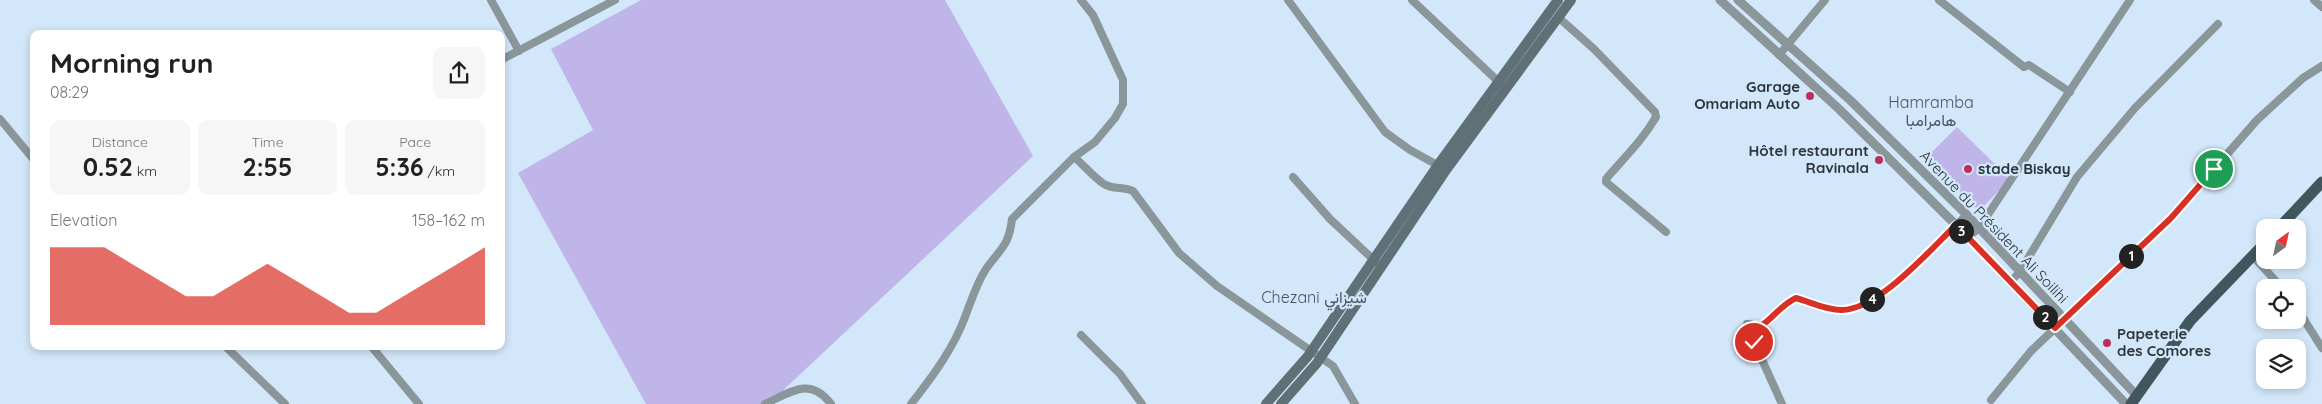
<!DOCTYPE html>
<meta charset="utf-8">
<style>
body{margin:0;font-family:Quicksand,Vazirmatn,sans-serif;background:#f6f6f6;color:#202124;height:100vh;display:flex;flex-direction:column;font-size:19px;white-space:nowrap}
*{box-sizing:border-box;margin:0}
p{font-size:16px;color:#757577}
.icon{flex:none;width:28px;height:28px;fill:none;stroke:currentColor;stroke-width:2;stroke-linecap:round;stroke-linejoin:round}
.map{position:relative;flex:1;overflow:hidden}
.sheet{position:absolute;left:30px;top:30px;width:475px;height:320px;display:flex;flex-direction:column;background:#fff;border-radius:10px;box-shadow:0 2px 8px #0003}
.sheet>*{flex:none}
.needle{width:32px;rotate:33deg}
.controls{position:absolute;left:2256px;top:219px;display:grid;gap:10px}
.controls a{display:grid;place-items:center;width:50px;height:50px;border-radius:10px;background:#fff;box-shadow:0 2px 8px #0003;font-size:25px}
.pin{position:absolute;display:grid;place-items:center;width:42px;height:42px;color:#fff;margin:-21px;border:2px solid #fff;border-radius:50%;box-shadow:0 1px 5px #0007}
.km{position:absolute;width:25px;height:25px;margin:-12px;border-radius:50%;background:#222;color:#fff;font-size:14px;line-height:25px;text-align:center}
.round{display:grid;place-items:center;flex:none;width:52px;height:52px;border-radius:10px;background:#f6f6f6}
.head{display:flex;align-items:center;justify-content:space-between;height:85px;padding:0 20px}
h1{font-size:28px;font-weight:700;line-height:38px}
.metrics{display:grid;grid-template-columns:repeat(3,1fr);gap:8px;height:85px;padding:5px 20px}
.metrics div{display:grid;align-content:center;border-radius:10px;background:#f6f6f6;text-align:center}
.metrics b{font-size:25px;font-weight:700}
.metrics small{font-size:14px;font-weight:400}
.metrics p{font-size:14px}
.chart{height:140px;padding:10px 20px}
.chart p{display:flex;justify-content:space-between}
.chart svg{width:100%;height:90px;margin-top:5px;fill:#d93025;opacity:.7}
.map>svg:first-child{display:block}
</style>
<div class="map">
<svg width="2322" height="404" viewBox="0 0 2322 404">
<rect width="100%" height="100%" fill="#d2e7f9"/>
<g fill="#bfb5e9">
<polygon points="641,0 945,0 1033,156 777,396 762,404 646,404 518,173 593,130 551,49"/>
<polygon points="1957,127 2010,179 1979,211 1926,158"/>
</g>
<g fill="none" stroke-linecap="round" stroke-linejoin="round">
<g stroke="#8a969a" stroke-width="8">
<polyline points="491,0 519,51"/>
<polyline points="1288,0 1385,132 1410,150 1441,167"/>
<polyline points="1412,0 1502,85"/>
<polyline points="1939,0 2024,67 2029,65 2070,92"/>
<polyline points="2314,0 2322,7"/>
<path d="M1558 17 1594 49 1655 112 1656 117C1642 141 1624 158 1606 179V182L1666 232"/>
<polyline points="1779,55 1825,0"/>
<polyline points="501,60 615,0"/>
<polyline points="0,119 34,160"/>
<path d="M1074 157C1084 165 1093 177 1104 184 1114 190 1123 186 1133 191L1179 253 1217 286 1333 366 1355 404"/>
<polyline points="1293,177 1330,219 1377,263"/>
<polyline points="1968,237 1979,228 2130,0"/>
<polyline points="2253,256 2282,288"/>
<polyline points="2011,281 2019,273 2077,177 2135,108 2218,24"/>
<polyline points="2298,310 2322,348"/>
<path d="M1747 324 1761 326C1774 317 1781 305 1796 298 1810 302 1826 310 1840 310 1879 312 1938 241 1967 215"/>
<polyline points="1755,325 1754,342 1782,404"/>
<polyline points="1081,335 1120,374 1142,404"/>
<polyline points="225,346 285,404"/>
<polyline points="371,346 419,404"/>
<polyline points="1991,400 2031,351 2171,218 2257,120 2303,78 2322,66"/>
<path d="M765 404C791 392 810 376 831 404"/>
<path d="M911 404C929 381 948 356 960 329 969 310 974 287 986 269 1000 249 1009 246 1012 219L1074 157 1095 142 1115 118 1123 104V80L1093 15 1081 0"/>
</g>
<g stroke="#8a969a" stroke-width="9">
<polyline points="1720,0 1839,109 1968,237 2126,404"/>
<polyline points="1738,0 1850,100 1967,215 2137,396"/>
</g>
<g stroke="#5f7177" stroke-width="10">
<polyline points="1266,404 1308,356 1438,165 1558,0"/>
<polyline points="1281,404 1317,363 1446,170 1571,0"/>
</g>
<g stroke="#41575d" stroke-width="11">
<polyline points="2279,228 2322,182"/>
<polyline points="2131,404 2190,321 2265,243"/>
</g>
</g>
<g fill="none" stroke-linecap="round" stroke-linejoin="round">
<g stroke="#fff" stroke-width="10">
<path id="route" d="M1754 342 1755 325 1761 326C1774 317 1781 305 1796 298 1810 302 1826 310 1841 310 1877 311 1930 250 1956 225L2055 328 2171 218 2214 169"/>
</g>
<use href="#route" stroke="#d93025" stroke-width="6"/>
</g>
<g fill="#bc2d5a" stroke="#d2e7f9" stroke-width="2">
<circle cx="1810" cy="96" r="5"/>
<circle cx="1879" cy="160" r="5"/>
<circle cx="1968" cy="169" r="5"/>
<circle cx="2107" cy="343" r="5"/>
</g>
<g text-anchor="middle" stroke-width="4.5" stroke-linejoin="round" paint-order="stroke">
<g font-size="15" font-weight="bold" fill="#2e363d" stroke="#d2e7f9" text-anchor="end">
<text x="1800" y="92">Garage<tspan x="1800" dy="17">Omariam Auto</tspan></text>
<text x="1869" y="156">Hôtel restaurant<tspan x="1869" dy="17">Ravinala</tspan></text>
<text x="1978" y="174" text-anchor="start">stade Biskay</text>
<text x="2117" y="339" text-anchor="start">Papeterie<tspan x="2117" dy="17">des Comores</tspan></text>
</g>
<g font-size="15" fill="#2e363d" stroke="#d2e7f9">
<text transform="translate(1994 227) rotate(46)" y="5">Avenue du Président Ali Soilihi</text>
</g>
<g font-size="16" fill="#455766" stroke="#d2e7f9">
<text x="1931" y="108">Hamramba<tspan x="1931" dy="18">هامرامبا</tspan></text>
<text x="1314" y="303">Chezani شيزاني</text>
</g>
</g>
</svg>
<div class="controls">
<a><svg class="needle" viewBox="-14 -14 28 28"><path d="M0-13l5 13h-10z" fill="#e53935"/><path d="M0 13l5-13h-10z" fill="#757577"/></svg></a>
<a><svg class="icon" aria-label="locate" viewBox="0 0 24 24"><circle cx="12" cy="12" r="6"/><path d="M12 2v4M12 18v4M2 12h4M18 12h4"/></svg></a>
<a><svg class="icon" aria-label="layers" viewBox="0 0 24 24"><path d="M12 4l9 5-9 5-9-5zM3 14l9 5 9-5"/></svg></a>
</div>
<div class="pin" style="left:2214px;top:169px;background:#1e9e55"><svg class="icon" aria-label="arrive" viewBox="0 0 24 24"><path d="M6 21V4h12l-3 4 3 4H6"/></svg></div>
<div class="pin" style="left:1754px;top:342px;background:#d93025"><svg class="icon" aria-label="check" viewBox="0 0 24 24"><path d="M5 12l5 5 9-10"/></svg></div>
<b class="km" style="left:2131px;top:256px">1</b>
<b class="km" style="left:2045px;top:317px">2</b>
<b class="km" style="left:1961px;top:231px">3</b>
<b class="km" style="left:1872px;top:299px">4</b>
<section class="sheet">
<div class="head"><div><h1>Morning run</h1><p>08:29</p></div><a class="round"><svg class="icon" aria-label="share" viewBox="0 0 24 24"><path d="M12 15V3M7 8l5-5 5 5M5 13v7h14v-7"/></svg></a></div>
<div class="metrics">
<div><p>Distance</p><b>0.52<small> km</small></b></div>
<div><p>Time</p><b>2:55</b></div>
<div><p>Pace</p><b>5:36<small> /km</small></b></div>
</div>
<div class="chart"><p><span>Elevation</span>158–162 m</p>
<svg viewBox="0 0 160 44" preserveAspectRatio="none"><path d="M0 44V6L10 6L20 6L30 14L40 22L50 30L60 30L70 22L80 14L90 22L100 30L110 38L120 38L130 30L140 22L150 14L160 6V44z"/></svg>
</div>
</section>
</div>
